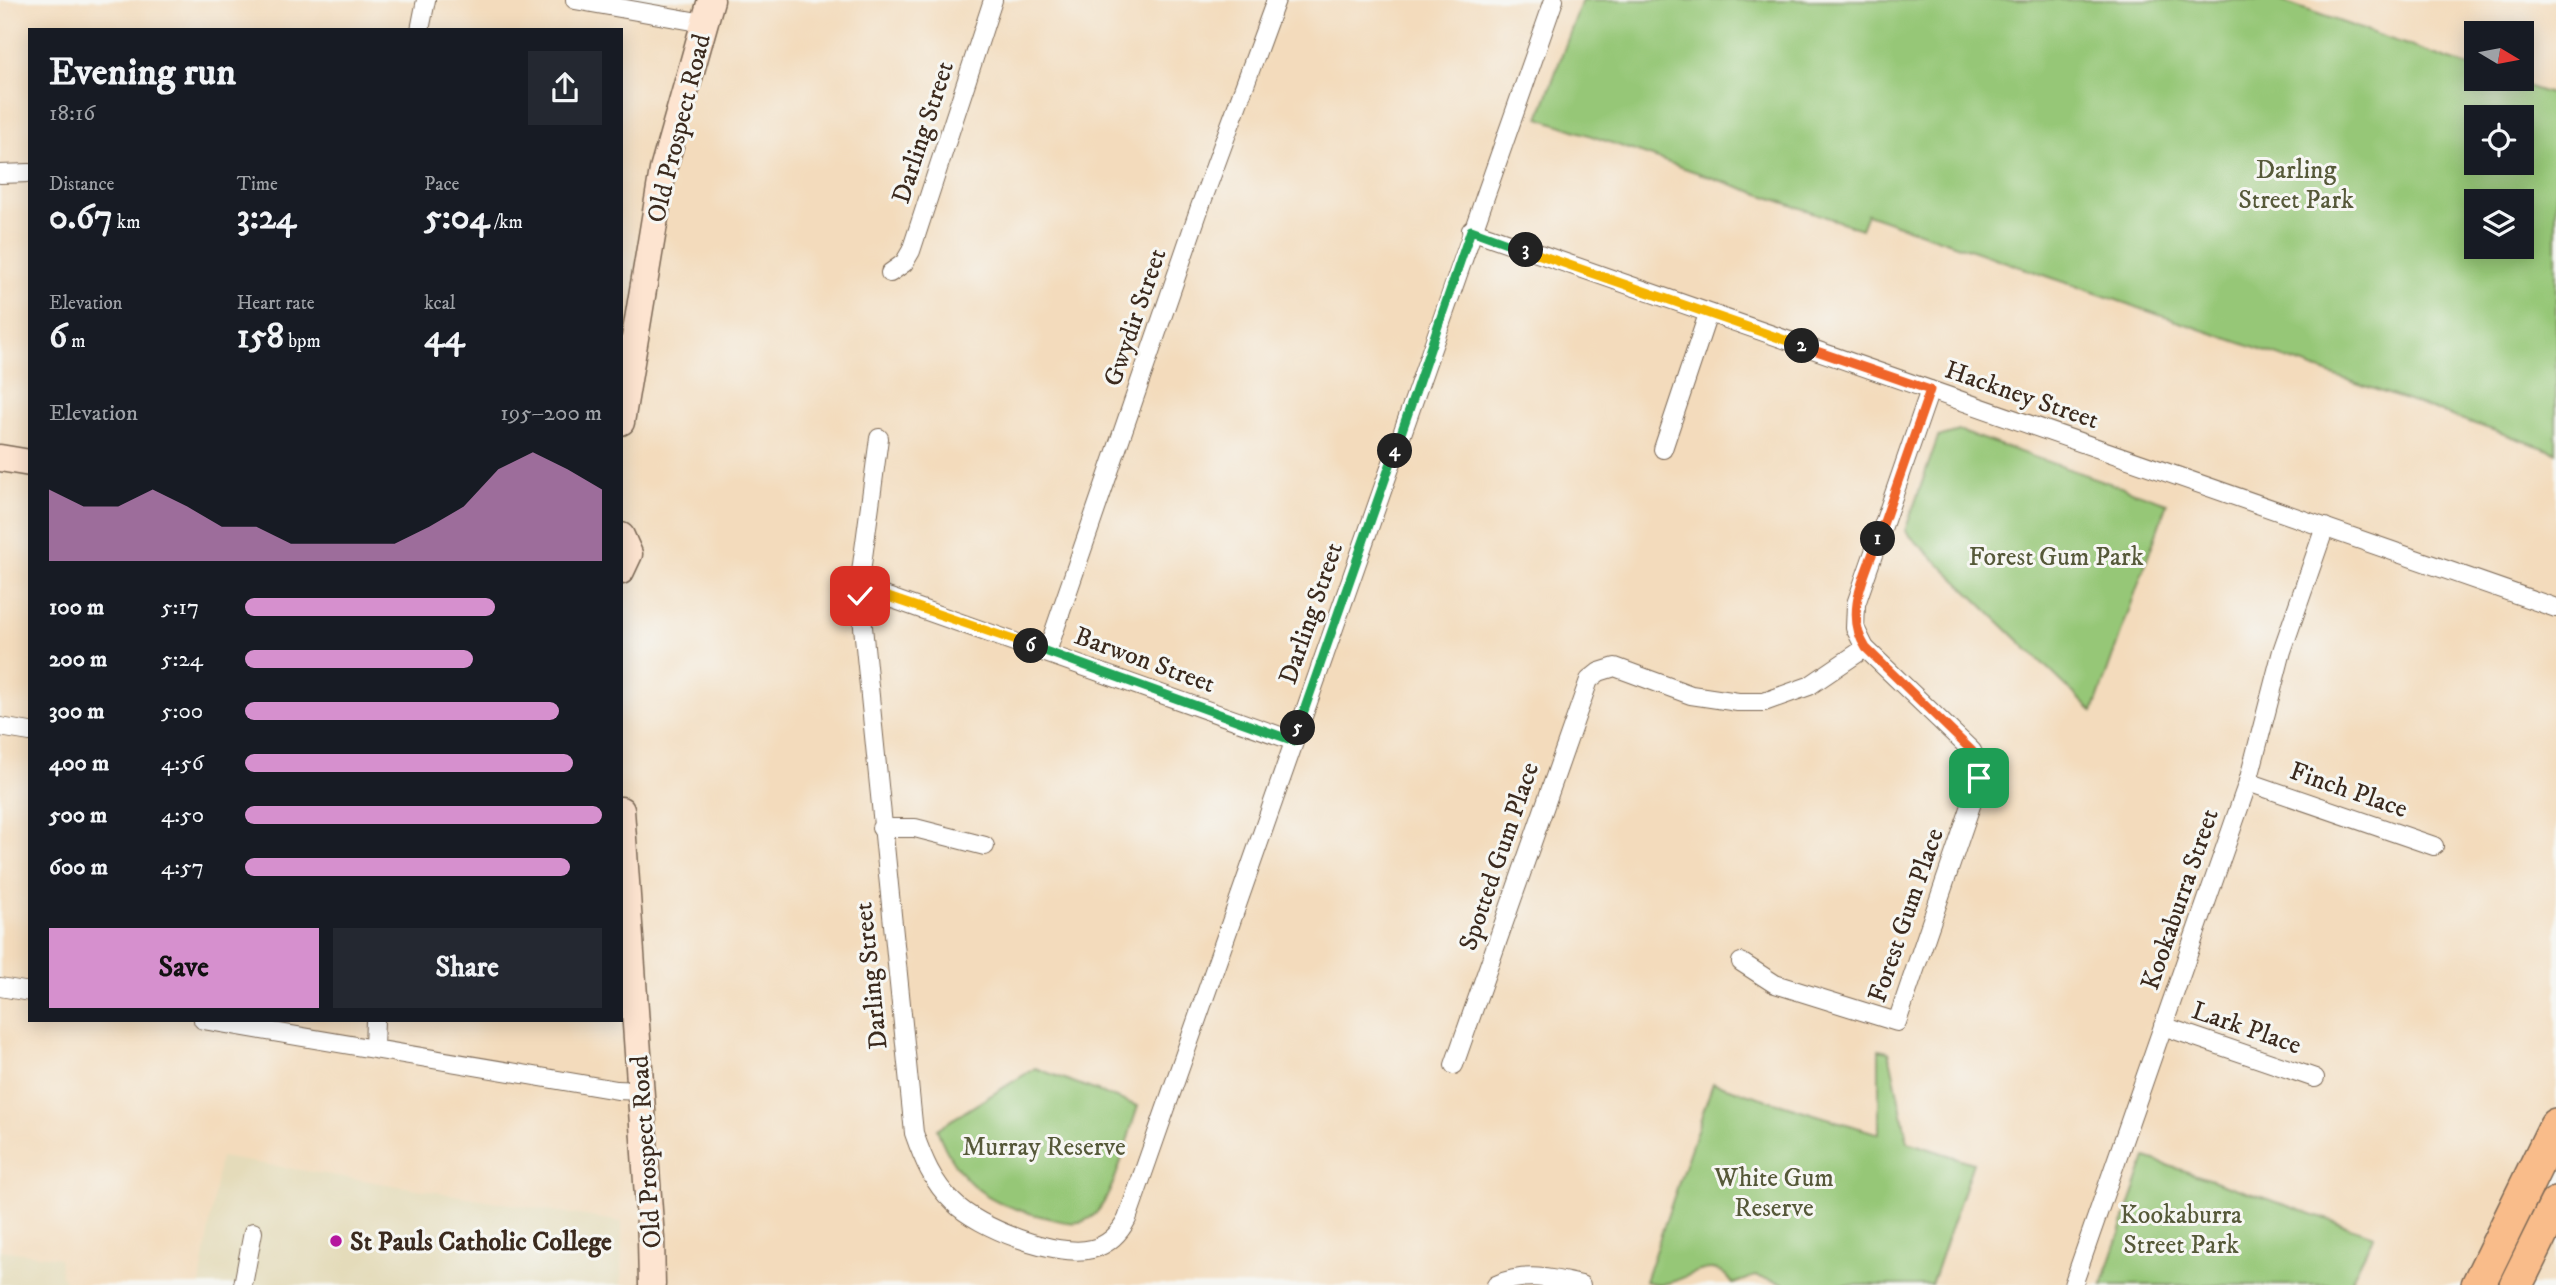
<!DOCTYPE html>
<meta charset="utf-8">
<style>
body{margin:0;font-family:"IM FELL DW Pica",serif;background:#242831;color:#f1f3f6;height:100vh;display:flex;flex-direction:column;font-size:26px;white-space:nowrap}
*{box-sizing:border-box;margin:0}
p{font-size:23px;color:#9ea1a6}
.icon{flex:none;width:38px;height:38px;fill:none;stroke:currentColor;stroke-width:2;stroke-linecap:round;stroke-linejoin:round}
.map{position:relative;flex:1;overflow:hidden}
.sheet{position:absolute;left:28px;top:28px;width:595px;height:994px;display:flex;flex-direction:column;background:#171b24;border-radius:0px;box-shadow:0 4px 18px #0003}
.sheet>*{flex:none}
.needle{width:46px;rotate:100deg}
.fabs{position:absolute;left:2464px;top:21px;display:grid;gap:14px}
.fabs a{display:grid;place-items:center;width:70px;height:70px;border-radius:0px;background:#171b24;box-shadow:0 4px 18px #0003;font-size:35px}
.pin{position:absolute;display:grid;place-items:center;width:60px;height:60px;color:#fff;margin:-30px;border-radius:14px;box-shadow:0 4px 10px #0006}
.km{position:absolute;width:35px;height:35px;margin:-18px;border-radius:50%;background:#222;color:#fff;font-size:19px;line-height:35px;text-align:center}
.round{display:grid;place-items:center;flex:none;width:74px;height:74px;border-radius:0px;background:#242831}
.headline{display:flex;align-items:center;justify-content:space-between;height:119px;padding:0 21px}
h1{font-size:38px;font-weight:700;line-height:52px}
.metrics{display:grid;grid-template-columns:repeat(3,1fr);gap:10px;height:119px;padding:7px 21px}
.metrics div{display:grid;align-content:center}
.metrics b{font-size:35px;font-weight:700}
.metrics small{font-size:19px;font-weight:400}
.metrics p{font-size:19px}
.chart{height:196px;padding:14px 21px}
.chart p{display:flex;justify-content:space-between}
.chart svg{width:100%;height:126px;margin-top:7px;fill:#d690ce;opacity:.7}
.action{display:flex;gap:14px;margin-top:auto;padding:14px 21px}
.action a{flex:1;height:80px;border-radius:0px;background:#d690ce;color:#111;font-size:28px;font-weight:700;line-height:80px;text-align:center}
.action a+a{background:#242831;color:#f1f3f6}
ul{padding:0 21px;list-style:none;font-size:23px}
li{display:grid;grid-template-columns:112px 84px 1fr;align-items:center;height:52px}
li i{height:18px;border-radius:9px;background:#d690ce}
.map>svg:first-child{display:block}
</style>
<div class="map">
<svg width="2556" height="1285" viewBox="0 0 2556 1285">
<rect width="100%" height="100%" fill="#f6f6f2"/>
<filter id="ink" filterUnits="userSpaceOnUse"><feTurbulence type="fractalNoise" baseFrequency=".0143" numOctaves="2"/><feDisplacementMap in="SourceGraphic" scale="14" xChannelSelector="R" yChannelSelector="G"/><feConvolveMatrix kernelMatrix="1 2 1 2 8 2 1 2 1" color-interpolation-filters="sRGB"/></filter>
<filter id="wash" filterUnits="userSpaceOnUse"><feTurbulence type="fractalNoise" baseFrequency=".00686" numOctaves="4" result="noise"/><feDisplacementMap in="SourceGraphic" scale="28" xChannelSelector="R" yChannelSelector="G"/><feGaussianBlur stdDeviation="1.57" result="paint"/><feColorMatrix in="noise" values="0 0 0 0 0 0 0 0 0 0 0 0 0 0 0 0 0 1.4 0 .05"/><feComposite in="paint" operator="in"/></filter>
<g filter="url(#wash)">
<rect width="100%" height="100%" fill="#f3dbbc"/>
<g fill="#e4dbba">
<polygon points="220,1157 622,1222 621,1285 200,1285"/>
<polygon points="0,1250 59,1258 61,1275 68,1285 0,1285"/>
</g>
<g fill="#96c777" stroke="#68784a" stroke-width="2" fill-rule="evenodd">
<path d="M1582 0H2278L2476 69V79H2506L2556 96V452L1867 214 1861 229 1539 118ZM2476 117H2522V163H2476ZM2522 201V247H2476V201Z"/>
<polygon points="1959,431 2167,503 2093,712 1905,531 1938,437"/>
<path d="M1879 1050 1889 1052 1908 1142 1973 1163 1931 1285H1788L1755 1276 1733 1284C1712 1253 1691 1279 1667 1283 1659 1285 1652 1283 1645 1281L1713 1083 1879 1134Z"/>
<path d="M1035 1068 1138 1106C1128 1134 1115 1196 1094 1215 1081 1227 1063 1222 1048 1218 991 1205 958 1186 937 1129Z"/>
<polygon points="2146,1158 2374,1235 2349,1285 2102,1285"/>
</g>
</g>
<g filter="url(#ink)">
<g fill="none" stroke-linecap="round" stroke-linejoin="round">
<g stroke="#7b6855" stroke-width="20">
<g id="street">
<polyline points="575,0 704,23"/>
<polyline points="420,30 426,0"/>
<polyline points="0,174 30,173"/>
<polyline points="1471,230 2556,608"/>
<polyline points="890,273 904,263 911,251 993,0"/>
<path d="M879 438 859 587 914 1133C923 1159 933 1183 953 1202 978 1228 1057 1258 1092 1249 1108 1245 1120 1233 1127 1219L1554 0"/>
<polyline points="1663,449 1708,314"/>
<polyline points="859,587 1294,741"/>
<polyline points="1047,652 1200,207 1276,0"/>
<polyline points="0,727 30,732"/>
<polyline points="2248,782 2434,846"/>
<polyline points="881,828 915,828 985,846"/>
<polyline points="1741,962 1775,984 1897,1022 1978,785 1980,767 1972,751 1865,648 1855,628 1856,604 1930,390"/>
<polyline points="0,987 30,992"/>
<polyline points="203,1020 617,1090 642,1091"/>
<polyline points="2163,1026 2315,1078"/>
<polyline points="374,1048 375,1020"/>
<polyline points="1454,1065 1589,680 1599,672 1615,667 1691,695 1738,702 1764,702 1809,686 1865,648"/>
<polyline points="243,1285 253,1232"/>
<path d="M1496 1285C1523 1272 1552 1278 1581 1285"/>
<polyline points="2073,1285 2248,782 2282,651 2325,527"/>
</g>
</g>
<g stroke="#7b6855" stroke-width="29">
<g id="secondary">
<polyline points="621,422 663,170 711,0"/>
<polyline points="0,458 30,463"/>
<polyline points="621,536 629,554 621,571"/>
<polyline points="621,810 651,1239 652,1285"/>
</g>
</g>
<g stroke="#7b6855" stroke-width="36">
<g id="highway">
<polyline points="2478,1285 2556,1125"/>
<polyline points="2516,1285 2556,1204"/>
</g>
</g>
<use href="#street" stroke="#fff" stroke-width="18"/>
<use href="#secondary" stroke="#fde4d0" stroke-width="26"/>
<use href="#highway" stroke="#f9bc8a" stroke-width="33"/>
</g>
</g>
<g fill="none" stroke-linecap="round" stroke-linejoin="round" filter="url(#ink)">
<g stroke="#fff" stroke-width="14">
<path id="split-1" d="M1878 539C1866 574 1843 613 1866 648L1972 751 1980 767 1979 778"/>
</g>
<g stroke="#fff" stroke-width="14">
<polyline id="split-2" points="1802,346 1930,390 1878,539"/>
</g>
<g stroke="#fff" stroke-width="14">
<polyline id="split-3" points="1526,250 1802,346"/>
</g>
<g stroke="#fff" stroke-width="14">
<polyline id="split-4" points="1395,451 1471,230 1526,250"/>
</g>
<g stroke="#fff" stroke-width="14">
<polyline id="split-5" points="1298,728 1395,451"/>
</g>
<g stroke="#fff" stroke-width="14">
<polyline id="split-6" points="1031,646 1294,741 1298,728"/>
</g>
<g stroke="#fff" stroke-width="14">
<polyline id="split-7" points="860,596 859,587 1031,646"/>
</g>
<use href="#split-1" stroke="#f0652b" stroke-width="9"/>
<use href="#split-2" stroke="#f0652b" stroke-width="9"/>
<use href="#split-3" stroke="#f5b400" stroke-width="9"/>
<use href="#split-4" stroke="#22a559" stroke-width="9"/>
<use href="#split-5" stroke="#22a559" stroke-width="9"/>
<use href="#split-6" stroke="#22a559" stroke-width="9"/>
<use href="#split-7" stroke="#f5b400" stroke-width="9"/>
</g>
<circle fill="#b5179e" stroke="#f6f6f2" stroke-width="2.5" cx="336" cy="1241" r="7"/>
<g text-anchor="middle" stroke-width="6" stroke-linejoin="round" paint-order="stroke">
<g font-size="26" fill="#3b2a1e" stroke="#f6f6f2">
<text transform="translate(678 128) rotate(-76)" y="9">Old Prospect Road</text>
<text transform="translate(922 132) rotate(-72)" y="9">Darling Street</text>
<text transform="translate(1134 317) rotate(-71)" y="9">Gwydir Street</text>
<text transform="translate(2022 394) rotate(19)" y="9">Hackney Street</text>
<text transform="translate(1310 613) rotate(-71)" y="9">Darling Street</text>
<text transform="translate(1145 659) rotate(20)" y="9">Barwon Street</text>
<text transform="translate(2349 789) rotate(19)" y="9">Finch Place</text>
<text transform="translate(1498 856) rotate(-71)" y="9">Spotted Gum Place</text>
<text transform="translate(2179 899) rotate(-71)" y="9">Kookaburra Street</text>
<text transform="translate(1905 915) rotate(-71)" y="9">Forest Gum Place</text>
<text transform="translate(870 976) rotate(-96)" y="9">Darling Street</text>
<text transform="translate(2247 1027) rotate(19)" y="9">Lark Place</text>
<text transform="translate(645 1152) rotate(-94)" y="9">Old Prospect Road</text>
</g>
<g font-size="26" fill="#565939" stroke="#f6f6f2">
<text x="2296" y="178">Darling<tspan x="2296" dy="30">Street Park</tspan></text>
<text x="2056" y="565">Forest Gum Park</text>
<text x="1044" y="1155">Murray Reserve</text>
<text x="1774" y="1186">White Gum<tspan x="1774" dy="30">Reserve</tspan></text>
<text x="2181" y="1223">Kookaburra<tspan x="2181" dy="30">Street Park</tspan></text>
</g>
<g font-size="26" font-weight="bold" fill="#3b2a1e" stroke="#f6f6f2" text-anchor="start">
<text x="350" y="1250">St Pauls Catholic College</text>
</g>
</g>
</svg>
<div class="fabs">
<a><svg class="needle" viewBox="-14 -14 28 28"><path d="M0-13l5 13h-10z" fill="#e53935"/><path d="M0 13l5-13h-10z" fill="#9ea1a6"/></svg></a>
<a><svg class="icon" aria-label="locate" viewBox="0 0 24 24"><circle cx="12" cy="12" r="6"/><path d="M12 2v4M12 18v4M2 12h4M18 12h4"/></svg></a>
<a><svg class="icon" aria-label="layers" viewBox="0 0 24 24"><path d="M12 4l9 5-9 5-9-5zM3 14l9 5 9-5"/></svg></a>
</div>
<div class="pin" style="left:1979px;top:778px;background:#1e9e55"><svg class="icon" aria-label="arrive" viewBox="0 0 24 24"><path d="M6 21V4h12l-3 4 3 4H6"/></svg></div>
<div class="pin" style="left:860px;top:596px;background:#d93025"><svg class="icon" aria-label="check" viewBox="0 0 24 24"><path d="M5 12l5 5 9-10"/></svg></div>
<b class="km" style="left:1878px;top:539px">1</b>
<b class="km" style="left:1802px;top:346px">2</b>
<b class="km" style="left:1526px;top:250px">3</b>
<b class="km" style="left:1395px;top:451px">4</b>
<b class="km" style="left:1298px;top:728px">5</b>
<b class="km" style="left:1031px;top:646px">6</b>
<section class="sheet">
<div class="headline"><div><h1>Evening run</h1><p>18:16</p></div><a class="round"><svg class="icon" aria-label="share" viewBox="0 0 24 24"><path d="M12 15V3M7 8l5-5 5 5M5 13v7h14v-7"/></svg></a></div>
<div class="metrics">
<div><p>Distance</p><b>0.67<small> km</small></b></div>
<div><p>Time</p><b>3:24</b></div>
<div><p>Pace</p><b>5:04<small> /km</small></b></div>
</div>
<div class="metrics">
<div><p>Elevation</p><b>6<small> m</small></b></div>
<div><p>Heart rate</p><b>158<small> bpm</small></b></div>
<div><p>kcal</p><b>44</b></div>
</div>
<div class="chart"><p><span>Elevation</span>195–200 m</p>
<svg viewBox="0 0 160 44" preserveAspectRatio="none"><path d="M0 44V19L10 25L20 25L30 19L40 25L50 32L60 32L70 38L80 38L90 38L100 38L110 32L120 25L130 12L140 6L150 12L160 19V44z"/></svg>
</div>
<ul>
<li><b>100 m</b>5:17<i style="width:70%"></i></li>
<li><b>200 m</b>5:24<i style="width:64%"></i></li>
<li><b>300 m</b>5:00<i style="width:88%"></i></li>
<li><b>400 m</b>4:56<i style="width:92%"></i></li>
<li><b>500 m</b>4:50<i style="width:100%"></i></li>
<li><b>600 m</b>4:57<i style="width:91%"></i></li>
</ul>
<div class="action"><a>Save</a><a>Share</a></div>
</section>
</div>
